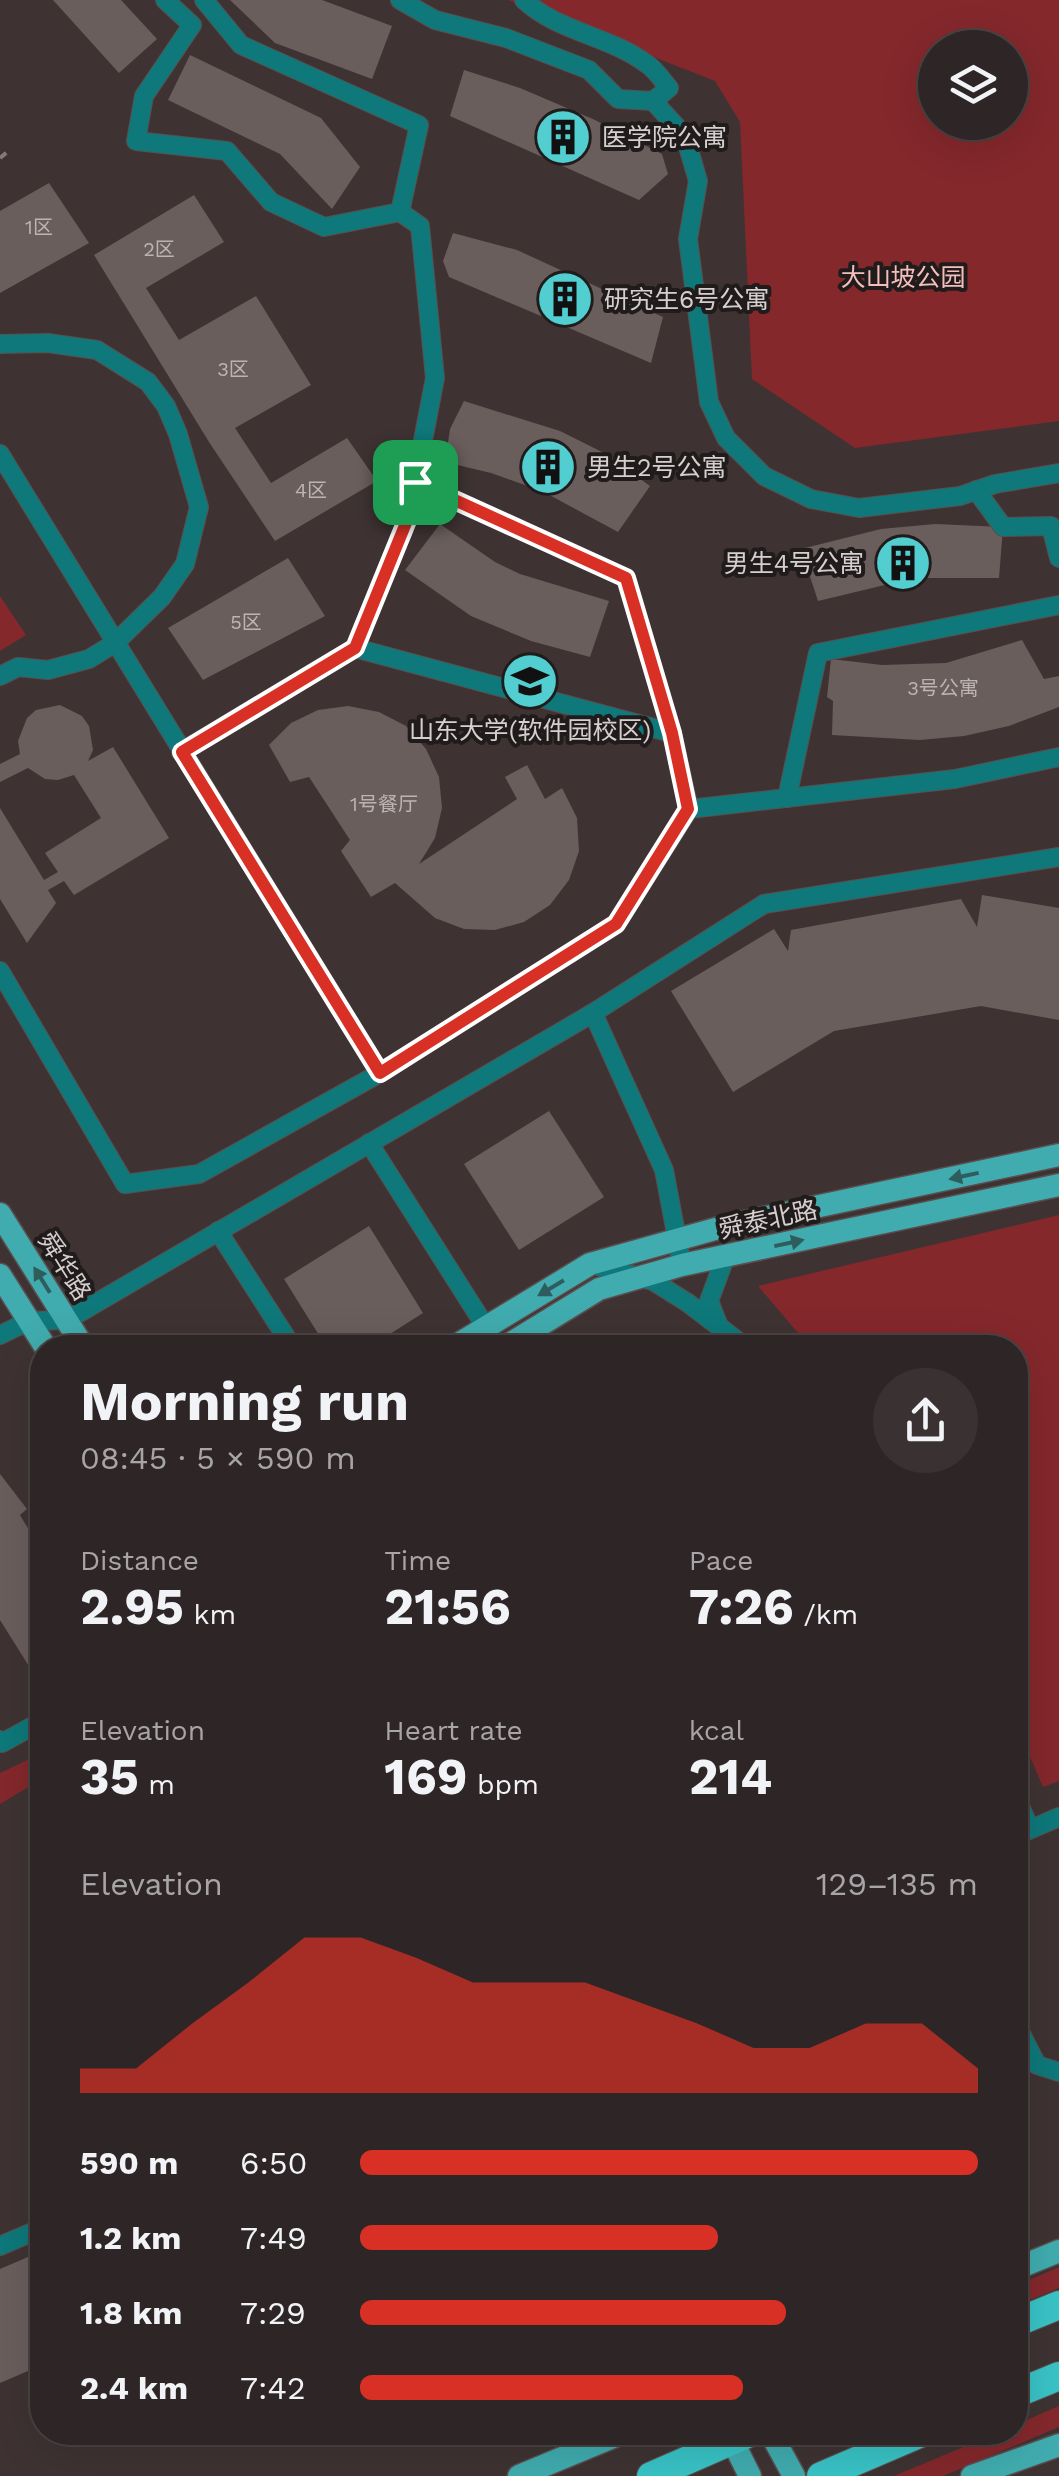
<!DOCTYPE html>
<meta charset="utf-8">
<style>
body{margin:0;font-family:"Work Sans","Noto Sans SC",sans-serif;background:#3a3232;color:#f1f3f6;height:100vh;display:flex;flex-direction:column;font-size:38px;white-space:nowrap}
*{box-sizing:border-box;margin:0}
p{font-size:32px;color:#a7a5a7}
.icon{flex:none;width:55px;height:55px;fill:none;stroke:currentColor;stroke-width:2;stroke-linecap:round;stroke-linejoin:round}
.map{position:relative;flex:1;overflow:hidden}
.sheet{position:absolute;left:30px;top:1335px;width:998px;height:1110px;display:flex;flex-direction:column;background:#2e2626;border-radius:40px;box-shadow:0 10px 40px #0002,0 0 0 2px #494343}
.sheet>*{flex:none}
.controls{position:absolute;left:918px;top:30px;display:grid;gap:20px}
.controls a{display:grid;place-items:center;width:110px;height:110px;border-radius:50%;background:#2e2626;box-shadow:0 10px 40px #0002,0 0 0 2px #494343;font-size:50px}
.pin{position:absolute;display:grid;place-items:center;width:85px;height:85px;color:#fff;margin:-42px;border-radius:20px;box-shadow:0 5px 15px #0006}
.round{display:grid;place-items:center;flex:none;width:105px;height:105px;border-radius:52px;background:#3a3232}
.head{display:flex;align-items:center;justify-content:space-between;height:170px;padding:0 50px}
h1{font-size:55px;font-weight:700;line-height:75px}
.figures{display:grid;grid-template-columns:repeat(3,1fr);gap:15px;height:170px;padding:10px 50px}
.figures div{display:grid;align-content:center}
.figures b{font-size:50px;font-weight:700}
.figures small{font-size:28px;font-weight:400}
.figures p{font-size:28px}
.chart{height:280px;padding:20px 50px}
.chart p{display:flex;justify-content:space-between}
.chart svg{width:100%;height:180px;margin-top:10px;fill:#d93025;opacity:.7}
ul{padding:0 50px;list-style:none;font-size:32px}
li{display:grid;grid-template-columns:160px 120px 1fr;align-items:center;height:75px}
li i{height:25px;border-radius:12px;background:#d93025}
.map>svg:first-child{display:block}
</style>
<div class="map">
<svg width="1059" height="2476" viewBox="0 0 1059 2476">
<rect width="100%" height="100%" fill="#3e3332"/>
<g fill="#84282c" fill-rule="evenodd">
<path d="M508 0H1059V421L855 448 752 379 740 122 715 81ZM935 48H1010V122H935Z"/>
<polygon points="0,596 26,635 0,651"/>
<polygon points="1059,1215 1059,1781 1043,1787 1015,1722 1015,1348 810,1347 758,1286"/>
<polygon points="42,1753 42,1779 0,1804 0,1773"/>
<polygon points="1059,2267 1059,2288 1015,2306 1015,2286"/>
<polygon points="1059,2406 1059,2427 943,2476 894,2476 997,2433 1015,2432 1015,2425"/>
</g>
<g fill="#6a5e5d">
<polygon points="53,0 121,0 157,39 119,73"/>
<polygon points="230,0 322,0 392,26 372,79 275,43"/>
<polygon points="190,55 321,118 360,167 332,209 280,154 168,100"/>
<polygon points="464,70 520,88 595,120 662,154 668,174 639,200 450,116"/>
<polygon points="49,183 89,243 0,293 0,211"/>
<polygon points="194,195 224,242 146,288 179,340 256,296 311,385 235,428 271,483 347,438 377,481 275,541 209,442 94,255"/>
<polygon points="453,233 517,250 663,317 651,363 449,277 443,261"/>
<polygon points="464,401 560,431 606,454 650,486 618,532 542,491 491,473 445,462 450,429"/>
<polygon points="440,524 495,562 520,574 609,601 590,657 531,641 471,616 405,570"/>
<polygon points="935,524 1003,527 999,578 914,578 818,601 801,549 881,529"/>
<polygon points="288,558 325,616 203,680 168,628"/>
<polygon points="1022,640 1044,679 1059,676 1059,707 1009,726 964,736 920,740 832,735 833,701 827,697 831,659 882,665 946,663"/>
<polygon points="60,705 82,716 89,726 93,750 88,761 113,747 169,838 74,895 64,881 48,890 56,903 27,943 0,899 0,808 44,880 58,872 45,853 101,818 74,775 58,780 45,779 28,768 0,782 0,764 20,754 18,741 27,718 36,710"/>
<polygon points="348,706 379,712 406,726 426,749 439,777 442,808 435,838 419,864 517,799 505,777 527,765 545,799 562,788 577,818 579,851 569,880 550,905 524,922 495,930 464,929 435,918 395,883 371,897 341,851 350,840 337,820 309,777 290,782 269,745 291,723 318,710"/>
<polygon points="982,895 1059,908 1059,1020 981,1006 834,1031 733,1092 671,991 774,929 788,951 791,930 961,899 977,927"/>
<polygon points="549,1111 604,1197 519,1250 464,1164"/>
<polygon points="369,1226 423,1313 368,1348 327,1348 284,1279"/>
<polygon points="0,1474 27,1509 20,1515 42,1552 42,1687 0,1620"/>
<polygon points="42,2251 42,2365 0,2383 0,2269"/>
</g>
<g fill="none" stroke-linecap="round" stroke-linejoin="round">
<g stroke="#5a4f4e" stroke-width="20">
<g id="minor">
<polyline points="165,0 192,25 144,96 136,141 227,151 271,202 324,227 400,212 420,226 435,378 408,518 355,648 181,752"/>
<polyline points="204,0 241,45 419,125 400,212"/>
<path d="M400 0 435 20 506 38 589 70 618 99 653 101 669 88C662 80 656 70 647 64 610 36 558 32 524 0"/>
<polyline points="653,101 685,136 698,181 688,239 709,402 726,438 764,476 811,499 859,508 960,496 995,484 1059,473"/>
<polyline points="0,344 48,343 97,350 148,382 166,406 178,434 199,507 185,564 162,597 115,643 89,659 48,670 18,667 0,676"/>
<polyline points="0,454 380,1073"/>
<polyline points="976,490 1003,527 1051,526 1059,558"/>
<polyline points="355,648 672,733"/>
<polyline points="787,798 818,653 1059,605"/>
<polyline points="689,809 955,779 1059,757"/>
<polyline points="0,971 125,1184 199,1174 380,1073 616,924 689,809 672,733 626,578 415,482"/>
<polyline points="593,1013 664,1170 682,1265"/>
<polyline points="369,1143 499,1348"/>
<polyline points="218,1231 293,1348"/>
<polyline points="591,1264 653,1281 688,1303 747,1348"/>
<polyline points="718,1324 709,1301 725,1258 730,1255"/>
<polyline points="0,1335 29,1321 67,1320 593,1013 764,904 1059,857"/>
<polyline points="0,1740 2,1743 42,1721"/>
<polyline points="1015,1795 1030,1829"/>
<polyline points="39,1812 42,1818"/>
<polyline points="1015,1836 1059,1817"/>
<polyline points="1015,2022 1037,2065 1059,2072"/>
<polyline points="0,2246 42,2228"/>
</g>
</g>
<g stroke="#5a4f4e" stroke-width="25">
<g id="major">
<polyline points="0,1214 84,1348"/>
<polyline points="0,1275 46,1348"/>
<polyline points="452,1348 590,1264 726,1226 1059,1155"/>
<polyline points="503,1348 599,1289 682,1265 1059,1185"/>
<polyline points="1015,2269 1059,2251"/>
<polyline points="728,2432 750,2476"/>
<polyline points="770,2432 794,2476"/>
<polyline points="519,2476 625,2432"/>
<polyline points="972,2476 1059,2445"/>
</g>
</g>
<g stroke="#5a4f4e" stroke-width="30">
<g id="highway">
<polyline points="1015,2323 1059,2305"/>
<polyline points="1015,2394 1059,2376"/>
<polyline points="651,2476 752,2432"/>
<polyline points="821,2476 924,2432"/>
</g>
</g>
<polyline stroke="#837979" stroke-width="4" stroke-dasharray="8 8" stroke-linecap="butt" points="0,158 12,148"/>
<use href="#minor" stroke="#0e787a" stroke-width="18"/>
<use href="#major" stroke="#40acaf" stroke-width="22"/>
<use href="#highway" stroke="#39c3c6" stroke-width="28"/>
</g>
<defs><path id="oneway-solid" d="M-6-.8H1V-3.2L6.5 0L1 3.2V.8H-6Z" transform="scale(2.5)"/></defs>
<g fill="#2f5d5e">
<use href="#oneway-solid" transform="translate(964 1176) rotate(168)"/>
<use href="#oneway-solid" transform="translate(789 1243) rotate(-12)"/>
<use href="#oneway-solid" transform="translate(42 1280) rotate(-122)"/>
<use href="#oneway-solid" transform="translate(551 1288) rotate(149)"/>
</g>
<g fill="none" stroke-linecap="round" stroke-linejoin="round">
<g stroke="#fff" stroke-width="20">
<polygon id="route" points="415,482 626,578 672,733 688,809 616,924 380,1073 182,752 355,648 408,518"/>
</g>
<use href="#route" stroke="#d93025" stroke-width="12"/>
</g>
<defs>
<g id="building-disc" transform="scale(2.875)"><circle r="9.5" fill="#52cdd0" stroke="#211c1c"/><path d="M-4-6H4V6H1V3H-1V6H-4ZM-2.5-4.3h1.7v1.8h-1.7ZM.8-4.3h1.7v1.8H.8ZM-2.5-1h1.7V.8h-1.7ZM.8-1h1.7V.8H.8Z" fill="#111"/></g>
<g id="university-disc" transform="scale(2.875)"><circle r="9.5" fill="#52cdd0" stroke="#211c1c"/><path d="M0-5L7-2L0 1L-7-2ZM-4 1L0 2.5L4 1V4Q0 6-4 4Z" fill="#111"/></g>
</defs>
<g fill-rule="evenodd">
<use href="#building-disc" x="563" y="137"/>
<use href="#building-disc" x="565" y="299"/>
<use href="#building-disc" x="548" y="467"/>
<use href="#building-disc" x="903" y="563"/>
<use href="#university-disc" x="530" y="681"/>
</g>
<g text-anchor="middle" stroke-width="8" stroke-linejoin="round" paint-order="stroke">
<g font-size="20" fill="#bcb3b2">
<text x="39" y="234">1区</text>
<text x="159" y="256">2区</text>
<text x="233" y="376">3区</text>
<text x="311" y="497">4区</text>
<text x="246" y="629">5区</text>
<text x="943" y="695">3号公寓</text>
<text x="384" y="811">1号餐厅</text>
</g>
<g font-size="25" fill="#d7cfcf" stroke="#211c1c" text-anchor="start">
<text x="602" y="146">医学院公寓</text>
<text x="604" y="308">研究生6号公寓</text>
<text x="587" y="476">男生2号公寓</text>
<text x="864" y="572" text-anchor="end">男生4号公寓</text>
<text x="530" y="739" text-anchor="middle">山东大学(软件园校区)</text>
</g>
<g font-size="25" fill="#f4bdba" stroke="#211c1c">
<text x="903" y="286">大山坡公园</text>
</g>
<g font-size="25" fill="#d7cfcf" stroke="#211c1c">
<text transform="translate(768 1219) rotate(-12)" y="9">舜泰北路</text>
<text transform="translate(65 1266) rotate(58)" y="9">舜华路</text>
</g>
</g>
</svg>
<div class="controls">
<a><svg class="icon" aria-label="layers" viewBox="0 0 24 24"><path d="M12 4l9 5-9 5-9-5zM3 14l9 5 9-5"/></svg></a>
</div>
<div class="pin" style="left:415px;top:482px;background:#1e9e55"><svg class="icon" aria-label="arrive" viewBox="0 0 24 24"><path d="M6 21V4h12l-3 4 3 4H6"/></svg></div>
<section class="sheet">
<div class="head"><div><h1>Morning run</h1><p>08:45 · 5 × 590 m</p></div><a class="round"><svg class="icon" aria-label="share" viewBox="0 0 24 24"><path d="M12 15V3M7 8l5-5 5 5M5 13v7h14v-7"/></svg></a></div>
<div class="figures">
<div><p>Distance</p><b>2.95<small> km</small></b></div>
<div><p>Time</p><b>21:56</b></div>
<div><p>Pace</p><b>7:26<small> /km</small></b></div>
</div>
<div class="figures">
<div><p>Elevation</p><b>35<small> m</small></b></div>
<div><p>Heart rate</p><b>169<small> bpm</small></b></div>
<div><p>kcal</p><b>214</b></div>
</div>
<div class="chart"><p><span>Elevation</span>129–135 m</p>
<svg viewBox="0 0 160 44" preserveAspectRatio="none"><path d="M0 44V38L10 38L20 27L30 17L40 6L50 6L60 11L70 17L80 17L90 17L100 22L110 27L120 33L130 33L140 27L150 27L160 38V44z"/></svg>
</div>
<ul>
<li><b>590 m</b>6:50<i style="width:100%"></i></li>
<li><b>1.2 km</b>7:49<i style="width:58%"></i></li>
<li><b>1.8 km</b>7:29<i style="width:69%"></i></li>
<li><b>2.4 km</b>7:42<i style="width:62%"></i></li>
</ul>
</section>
</div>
